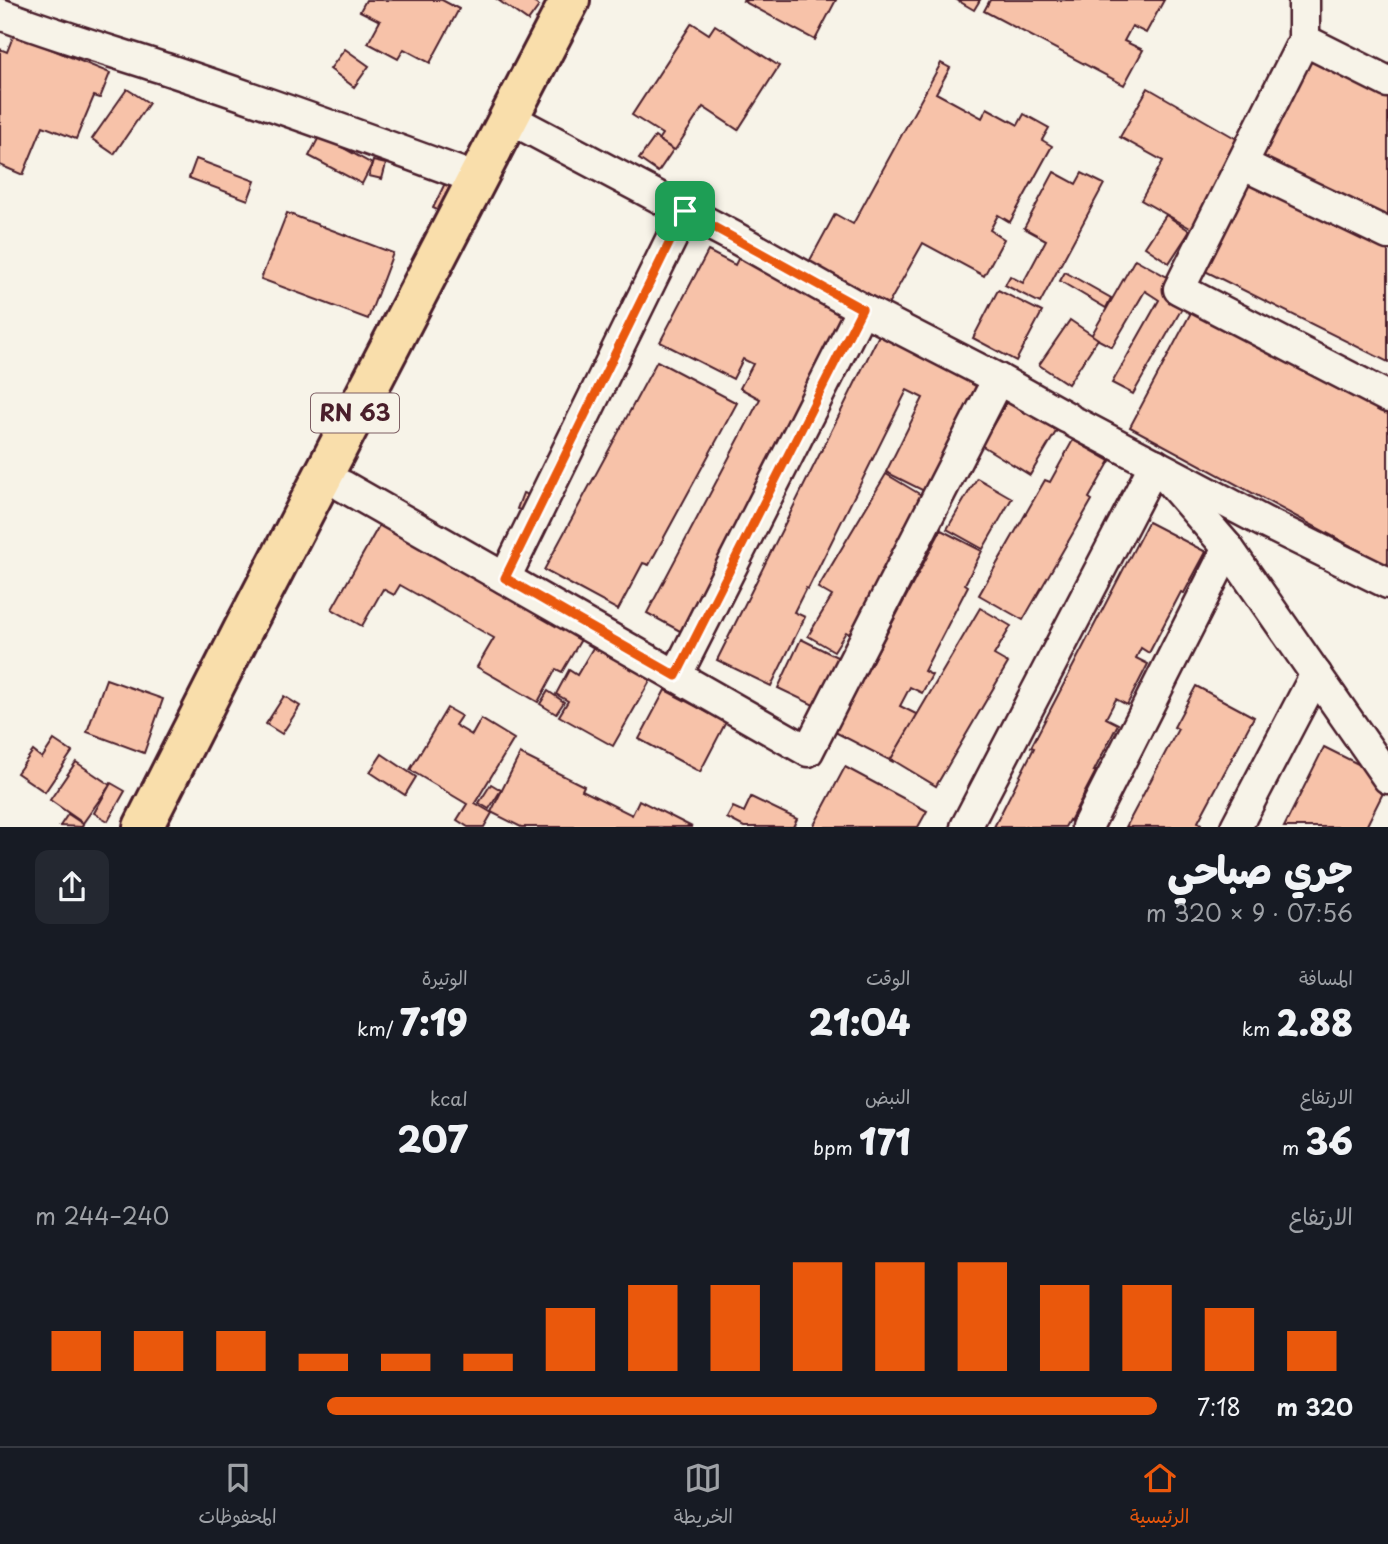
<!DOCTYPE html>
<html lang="ar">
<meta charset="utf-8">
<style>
body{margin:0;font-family:"Playpen Sans","Playpen Sans Arabic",sans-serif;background:#242831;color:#f1f3f6;direction:rtl;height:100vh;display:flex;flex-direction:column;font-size:26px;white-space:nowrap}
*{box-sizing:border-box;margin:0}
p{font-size:23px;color:#9ea1a6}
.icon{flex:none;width:38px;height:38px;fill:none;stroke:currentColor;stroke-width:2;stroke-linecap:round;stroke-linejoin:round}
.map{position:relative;height:827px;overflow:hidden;direction:ltr}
.sheet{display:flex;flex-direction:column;background:#171b24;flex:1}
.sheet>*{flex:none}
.pin{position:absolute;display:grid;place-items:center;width:60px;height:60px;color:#fff;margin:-30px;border-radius:14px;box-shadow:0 4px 10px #0006}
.round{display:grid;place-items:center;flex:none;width:74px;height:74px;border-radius:14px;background:#242831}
.overview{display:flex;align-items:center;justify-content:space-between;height:119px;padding:0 35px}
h1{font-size:38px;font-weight:800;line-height:52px}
.stats{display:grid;grid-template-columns:repeat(3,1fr);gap:10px;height:119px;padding:7px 35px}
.stats div{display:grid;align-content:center}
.stats b{font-size:35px;font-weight:800}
.stats small{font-size:19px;font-weight:400}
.stats p{font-size:19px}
.chart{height:196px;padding:14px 35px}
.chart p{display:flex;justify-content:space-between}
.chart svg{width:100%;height:126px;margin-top:7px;stroke:#ea580c;stroke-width:6}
ul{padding:0 35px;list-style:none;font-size:23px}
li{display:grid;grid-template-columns:112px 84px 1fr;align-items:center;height:52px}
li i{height:18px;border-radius:9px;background:#ea580c}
.tabs{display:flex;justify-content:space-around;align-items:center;height:98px;border-top:2px solid #363941;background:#171b24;font-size:19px;color:#9ea1a6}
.tabs a{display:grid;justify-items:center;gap:4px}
.tabs .active{color:#ea580c}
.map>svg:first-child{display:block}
</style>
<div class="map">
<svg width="1388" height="827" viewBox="0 0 1388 827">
<rect width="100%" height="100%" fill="#f7f3e8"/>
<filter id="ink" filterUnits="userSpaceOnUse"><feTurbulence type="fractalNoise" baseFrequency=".0143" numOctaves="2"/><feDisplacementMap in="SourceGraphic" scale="14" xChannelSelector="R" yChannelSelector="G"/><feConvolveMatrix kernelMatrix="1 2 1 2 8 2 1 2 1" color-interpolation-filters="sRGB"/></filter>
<g filter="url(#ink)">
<g fill="#f7c2a9" stroke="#4a1f2b" stroke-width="2">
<polygon points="366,0 442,0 459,9 430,63 404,49 398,59 368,43 380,21 360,11"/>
<polygon points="498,0 530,0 539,6 528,21"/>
<polygon points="744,0 836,0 815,40 743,1"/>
<polygon points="957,0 980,0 974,10"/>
<polygon points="990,0 1164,0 1146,33 1132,26 1124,41 1143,50 1124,85 984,11"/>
<polygon points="692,23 709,34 715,25 779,66 738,130 703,107 675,150 658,140 662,134 632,115"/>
<polygon points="14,34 110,73 100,98 94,96 76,139 43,126 23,175 0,165 0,49 7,52"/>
<polygon points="345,49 369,66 354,87 330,69"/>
<polygon points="1309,58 1388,96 1388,219 1260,157"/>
<polygon points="941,63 950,68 936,93 982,118 987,108 1018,125 1024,114 1049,128 1042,140 1052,146 1010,222 998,215 990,230 1004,239 984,276 923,243 888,305 809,262 835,214 853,224"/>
<polygon points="1148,88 1249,146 1199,233 1141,200 1163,161 1120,137"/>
<polygon points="127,89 149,103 114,154 92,139"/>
<polygon points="320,135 372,164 362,184 309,156"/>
<polygon points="655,137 673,150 658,172 639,159"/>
<polygon points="196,159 255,181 248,200 189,178"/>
<polygon points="373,161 386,164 382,179 369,176"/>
<polygon points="1054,172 1076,184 1082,173 1104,184 1040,303 1005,285 1010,276 1023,283 1046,240 1024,228"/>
<polygon points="1252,178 1388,245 1388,362 1205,271"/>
<polygon points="446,181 467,191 454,218 433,208"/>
<polygon points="287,213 393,253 368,319 261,279"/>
<polygon points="1166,215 1190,231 1169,263 1145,247"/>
<polygon points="708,251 735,265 740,255 850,314 691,637 647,613 760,399 740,388 753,364 743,359 733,379 660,342"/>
<polygon points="1135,259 1192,291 1133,394 1112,383 1159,300 1145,291 1112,347 1091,336"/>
<polygon points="1065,272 1111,298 1106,308 1060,281"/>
<polygon points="998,290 1042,312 1016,361 973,338"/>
<polygon points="1195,305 1388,409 1388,566 1130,427"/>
<polygon points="1070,320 1098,339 1068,384 1039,365"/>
<polygon points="884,325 991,376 932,495 886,472 923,398 907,390 808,589 806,588 794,612 805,617 771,686 717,660"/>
<polygon points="657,361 737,403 649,565 643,563 618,610 544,570"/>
<polygon points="1008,400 1057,430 1030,475 981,445"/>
<polygon points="1073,440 1110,461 1089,498 1092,500 1023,620 979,595 1045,480 1050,482"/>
<polygon points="886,474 933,502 853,636 846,632 834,651 808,636 832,596 818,588"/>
<polygon points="977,478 1012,498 983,549 947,529"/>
<polygon points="523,493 540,499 535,515 517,509"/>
<polygon points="385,515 583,636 562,672 556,669 538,702 477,667 494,638 400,585 394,595 383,589 362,626 332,609"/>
<polygon points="1148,522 1206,552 1184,593 1181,592 1149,653 1141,648 1136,658 1148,664 1127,705 1116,699 1106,718 1118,724 1094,771 1096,771 1070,821 1069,820 1065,827 994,827 1034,748 1031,747"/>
<polygon points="941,530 982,551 965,584 968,586 924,671 932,675 922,693 910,687 900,706 918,715 893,762 835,732"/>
<polygon points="980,608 1011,626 994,655 1008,663 936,786 891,759"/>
<polygon points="801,639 847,662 824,710 778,688"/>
<polygon points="597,641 654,674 613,746 559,716 568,701 556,694 569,670 577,675"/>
<polygon points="106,679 163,699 144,753 87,732"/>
<polygon points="1196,686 1254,717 1198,822 1201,824 1200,827 1126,827 1178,729 1174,727"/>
<polygon points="665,690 726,722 700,772 639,739"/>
<polygon points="548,691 564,702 556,714 540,704"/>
<polygon points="284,696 300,706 282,734 266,724"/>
<polygon points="447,708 461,716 455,725 472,735 481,719 514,739 475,803 492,813 484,827 468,827 457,820 467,804 410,770"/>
<polygon points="54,740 72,752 45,792 17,773 33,751 42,758"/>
<polygon points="1324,747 1388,779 1388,783 1366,827 1284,827"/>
<polygon points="382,754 416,777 405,795 370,772"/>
<polygon points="520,754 584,786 582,790 632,815 639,800 692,827 521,827 491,812"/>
<polygon points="76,762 110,785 83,823 50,800"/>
<polygon points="845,767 927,811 918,827 813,827"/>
<polygon points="111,783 125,791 108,821 94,813"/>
<polygon points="491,784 501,790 489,809 479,803"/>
<polygon points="751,797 797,819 793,827 744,827 727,818 733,807 744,812"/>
<polygon points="68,814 83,824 82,827 60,826"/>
</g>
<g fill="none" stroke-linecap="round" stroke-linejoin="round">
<g stroke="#4a1f2b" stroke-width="35">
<g id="minor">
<polyline points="1304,0 1304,40 1179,289 1388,397"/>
<path d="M0 14C55 35 111 51 166 69 271 104 374 141 477 179"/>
<polyline points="1304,40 1388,82"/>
<polyline points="509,118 734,237 862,309 998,379 1068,418"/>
<polyline points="1242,164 1388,234"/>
<polyline points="1076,423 1266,523 1388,583"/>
<polyline points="343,486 808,751 998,379"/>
<polyline points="505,578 685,211"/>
<polyline points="676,676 862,309"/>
<polyline points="966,827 1155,464 1228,548 1388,778"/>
<polyline points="1087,827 1228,548"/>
<polyline points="1236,827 1316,674"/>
</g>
</g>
<g stroke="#4a1f2b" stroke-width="44">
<polyline id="primary" points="143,827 243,630 570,0"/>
</g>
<use href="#minor" stroke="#f7f3e8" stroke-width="30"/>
<use href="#primary" stroke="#f9deab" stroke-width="38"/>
</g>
</g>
<g fill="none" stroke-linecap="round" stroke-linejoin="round" filter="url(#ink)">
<g stroke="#fff" stroke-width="14">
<polygon id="route" points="685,211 862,309 676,676 505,578"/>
</g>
<use href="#route" stroke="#ea580c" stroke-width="9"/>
</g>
<g text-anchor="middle" stroke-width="7" stroke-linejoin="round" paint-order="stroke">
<rect fill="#f7f3e8" stroke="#7e5f64" stroke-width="2" x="311" y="393.5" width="88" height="39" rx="5"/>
<g font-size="23" font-weight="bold" fill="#4a1f2b">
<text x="355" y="421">RN 63</text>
</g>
</g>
</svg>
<div class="pin" style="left:685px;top:211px;background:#1e9e55"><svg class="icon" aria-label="arrive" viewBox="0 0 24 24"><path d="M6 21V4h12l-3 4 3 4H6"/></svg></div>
</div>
<section class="sheet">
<div class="overview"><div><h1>جري صباحي</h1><p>07:56 · 9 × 320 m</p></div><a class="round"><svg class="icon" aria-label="share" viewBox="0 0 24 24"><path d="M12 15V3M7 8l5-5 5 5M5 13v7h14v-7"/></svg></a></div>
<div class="stats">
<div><p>المسافة</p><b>2.88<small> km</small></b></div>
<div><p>الوقت</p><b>21:04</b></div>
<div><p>الوتيرة</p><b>7:19<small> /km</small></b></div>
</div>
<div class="stats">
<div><p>الارتفاع</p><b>36<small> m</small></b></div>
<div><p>النبض</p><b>171<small> bpm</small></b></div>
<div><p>kcal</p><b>207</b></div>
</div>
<div class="chart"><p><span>الارتفاع</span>240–244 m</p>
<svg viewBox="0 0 160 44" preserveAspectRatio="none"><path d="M5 44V30M15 44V30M25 44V30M35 44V38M45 44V38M55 44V38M65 44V22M75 44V14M85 44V14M95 44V6M105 44V6M115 44V6M125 44V14M135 44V14M145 44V22M155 44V30"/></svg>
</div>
<ul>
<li><b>320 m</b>7:18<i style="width:74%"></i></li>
</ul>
</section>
<nav class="tabs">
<a class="active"><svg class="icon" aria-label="home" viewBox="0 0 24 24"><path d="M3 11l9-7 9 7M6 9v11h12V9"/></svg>الرئيسية</a>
<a><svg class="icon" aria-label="map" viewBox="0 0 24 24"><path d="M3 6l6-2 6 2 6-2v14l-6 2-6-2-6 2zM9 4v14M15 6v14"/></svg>الخريطة</a>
<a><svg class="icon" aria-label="saved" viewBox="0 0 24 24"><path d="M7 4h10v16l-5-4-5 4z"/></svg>المحفوظات</a>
</nav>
